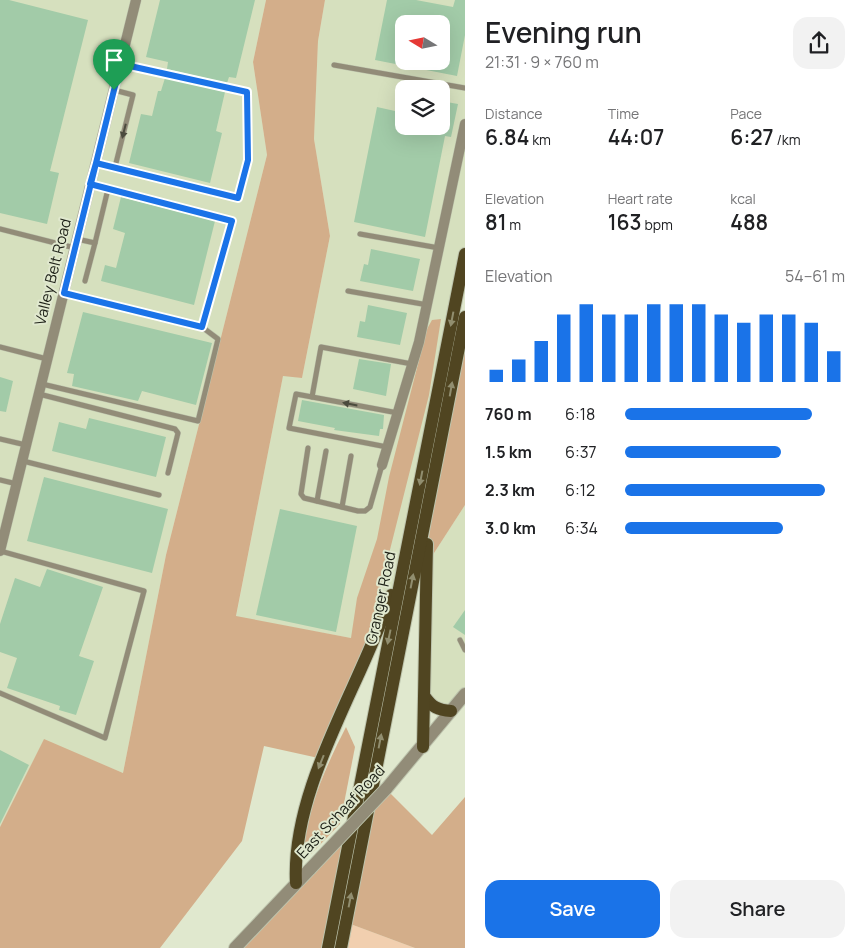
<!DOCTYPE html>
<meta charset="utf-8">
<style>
body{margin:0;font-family:Manrope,sans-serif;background:#f2f2f2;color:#202124;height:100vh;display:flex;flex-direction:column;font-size:19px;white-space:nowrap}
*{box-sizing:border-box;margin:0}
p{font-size:16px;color:#757577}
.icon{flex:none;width:28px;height:28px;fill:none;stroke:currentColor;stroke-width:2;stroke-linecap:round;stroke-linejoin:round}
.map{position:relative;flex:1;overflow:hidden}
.details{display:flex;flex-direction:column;background:#fff;width:400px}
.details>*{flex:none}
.needle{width:32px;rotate:280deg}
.fabs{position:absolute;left:395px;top:15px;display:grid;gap:10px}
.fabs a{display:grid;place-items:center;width:55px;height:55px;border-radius:10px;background:#fff;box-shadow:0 5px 20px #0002;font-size:25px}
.pin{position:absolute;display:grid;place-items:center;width:42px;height:42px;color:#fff;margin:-51px -21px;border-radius:50% 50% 50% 0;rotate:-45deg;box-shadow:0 0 5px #0007}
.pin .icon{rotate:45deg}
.round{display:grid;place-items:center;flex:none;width:52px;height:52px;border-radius:15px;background:#f2f2f2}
.summary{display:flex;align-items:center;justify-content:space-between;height:85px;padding:0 20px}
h1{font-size:28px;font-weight:600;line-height:38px}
.metrics{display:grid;grid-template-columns:repeat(3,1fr);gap:8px;height:85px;padding:5px 20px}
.metrics div{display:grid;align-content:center}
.metrics b{font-size:21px;font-weight:600}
.metrics small{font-size:14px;font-weight:400}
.metrics p{font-size:14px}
.chart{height:140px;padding:10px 20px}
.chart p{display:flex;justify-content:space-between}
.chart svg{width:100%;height:90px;margin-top:5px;stroke:#1a73e8;stroke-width:6}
.cta{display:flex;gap:10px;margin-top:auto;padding:10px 20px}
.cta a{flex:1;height:58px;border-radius:15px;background:#1a73e8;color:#fff;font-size:20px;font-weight:600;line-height:58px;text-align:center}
.cta a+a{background:#f2f2f2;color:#202124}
ul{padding:0 20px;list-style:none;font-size:16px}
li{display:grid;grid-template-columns:80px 60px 1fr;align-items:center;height:38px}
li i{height:12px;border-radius:6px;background:#1a73e8}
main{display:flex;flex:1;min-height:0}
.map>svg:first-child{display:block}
</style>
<main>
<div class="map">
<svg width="465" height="948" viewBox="0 0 465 948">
<rect width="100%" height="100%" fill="#e0e8ce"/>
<g fill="#d6e0be" fill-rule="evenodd">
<polygon points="0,0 266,0 253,62 267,155 166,555 123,773 44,740 0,827"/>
<path d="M325 0H465V254L410 538 373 642 236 617 283 375 302 378 330 236 314 139 318 41ZM404 24H441V61H404ZM404 89H441V126H404Z"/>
<polygon points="465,505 465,694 451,711 430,705 425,567"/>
</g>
<polygon fill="#f1cfaf" points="345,922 415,948 341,948"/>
<g fill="#d3ae8a">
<polygon points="266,0 325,0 318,41 314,139 330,236 302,378 283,376 236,616 351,638 357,598 377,539 389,477 427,329 432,320 441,319 429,395 367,641 323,759 264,746 242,841 160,948 0,948 0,827 44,739 123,773 166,555 267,155 253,62"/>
<polygon points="465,317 465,505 425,567 442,437"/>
<path d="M346 727 355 747 340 824 311 854 304 850C307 808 327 764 346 727Z"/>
<polygon points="386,789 432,835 465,797 465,948 415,948 345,922 366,810"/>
<polygon points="352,825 328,948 235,948"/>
</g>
<g fill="#a2cba8" fill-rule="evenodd">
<polygon points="0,0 9,0 88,20 50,171 59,173 47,224 0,213"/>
<polygon points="160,0 255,0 236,78 229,77 227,83 167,69 168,62 146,57"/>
<path d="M387 0H416L453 7 455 0H465V35L457 76 375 60ZM404 24H441V61H404Z"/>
<polygon points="165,78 225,92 216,131 222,133 210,183 129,163 141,114 152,116 158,91 161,91"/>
<polygon points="441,101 458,104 451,137 445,136 425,237 354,222 377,107 404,113 404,126 441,126"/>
<polygon points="121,197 215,221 194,305 101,281 105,265 116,268 125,233 113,229"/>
<polygon points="371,249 420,259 413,291 360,281 364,264 368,265"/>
<polygon points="368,305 407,313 400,345 357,337 360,321 365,322"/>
<polygon points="83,312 212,343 196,405 142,391 138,401 72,386 74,374 67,373"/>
<polygon points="359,359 391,364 386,396 353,389"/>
<polygon points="0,377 13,381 6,412 0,411"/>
<polygon points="302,400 384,415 383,429 380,429 379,436 334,430 335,428 298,421"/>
<polygon points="89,418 166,437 156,477 52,451 59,422 86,429"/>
<polygon points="44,477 168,509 152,573 27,541"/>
<polygon points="280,509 357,526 336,632 256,615"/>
<polygon points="47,569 103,587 79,656 94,661 76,715 59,710 60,706 7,688 17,658 0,652 0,624 15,578 40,587"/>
<polygon points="465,610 465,635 453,627"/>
<polygon points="0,750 29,765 0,824"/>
</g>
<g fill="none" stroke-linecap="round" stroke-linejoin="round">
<g stroke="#bdc4ad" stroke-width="6">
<g id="service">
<polyline points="334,65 465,88"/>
<polyline points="114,90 133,95 115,167"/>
<polyline points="96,163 238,198 248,160 247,92 121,63"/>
<polyline points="89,185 232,221 202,327"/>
<polyline points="0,229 75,248"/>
<polyline points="360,234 439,248"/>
<polyline points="77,239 95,243 85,281"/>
<polyline points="95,243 108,189"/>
<polyline points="348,291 428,305"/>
<polyline points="0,347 47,359"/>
<polyline points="42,384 198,421 218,339 202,327 64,293"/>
<polyline points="39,394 175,429 178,433 168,473"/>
<polyline points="312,397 321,347 412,364"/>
<polyline points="0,439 26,445"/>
<polyline points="387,447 289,428 296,394 398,413"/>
<polyline points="308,448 301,494 304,498 358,511 365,511 370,507 382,465"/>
<polyline points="23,461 159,495"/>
<polyline points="0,480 17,484"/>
<polyline points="317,501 326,451"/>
<polyline points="342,507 351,456"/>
<polyline points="460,640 465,650"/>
<polyline points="0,693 105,738 144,591 0,551"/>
</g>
</g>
<g stroke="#bdc4ad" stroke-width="11">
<g id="minor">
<polyline points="382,465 419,342 465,124"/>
<polyline points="0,551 136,0"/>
</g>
</g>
<g stroke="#bdc4ad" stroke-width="14">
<g id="tertiary">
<polyline points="386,789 465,694"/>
<polyline points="235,948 310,869"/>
</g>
</g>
<g stroke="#bdc4ad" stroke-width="14">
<g id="primary">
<path d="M425 697C432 707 438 710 451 711"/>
<polyline points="423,747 427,544"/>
<path d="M296 883C291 787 361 686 391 595"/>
<polyline points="328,948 465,254"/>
<polyline points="341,948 465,317"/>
</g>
</g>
<use href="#service" stroke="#928c78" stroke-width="5"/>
<use href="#minor" stroke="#928c78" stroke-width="10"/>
<use href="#tertiary" stroke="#928c78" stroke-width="12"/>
<use href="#primary" stroke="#504521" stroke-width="12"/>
<g stroke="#bdc4ad" stroke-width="14" stroke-linecap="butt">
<polyline id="tertiary-bridge" points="310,869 386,789"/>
</g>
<use href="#tertiary-bridge" stroke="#928c78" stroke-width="12"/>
</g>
<defs><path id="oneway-solid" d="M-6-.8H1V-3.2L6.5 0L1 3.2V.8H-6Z" transform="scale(1.25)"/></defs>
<g fill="#4b4b3d">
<use href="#oneway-solid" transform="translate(124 131) rotate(104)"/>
<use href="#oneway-solid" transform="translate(350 404) rotate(-169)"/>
</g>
<g fill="#918e6f">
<use href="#oneway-solid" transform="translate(452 319) rotate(101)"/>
<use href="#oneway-solid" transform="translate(451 389) rotate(-80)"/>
<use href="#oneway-solid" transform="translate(421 478) rotate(101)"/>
<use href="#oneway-solid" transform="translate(412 581) rotate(-79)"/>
<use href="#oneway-solid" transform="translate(389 637) rotate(102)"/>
<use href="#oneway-solid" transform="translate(380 741) rotate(-79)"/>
<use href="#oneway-solid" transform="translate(321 762) rotate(112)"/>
<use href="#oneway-solid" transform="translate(350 900) rotate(-79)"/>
</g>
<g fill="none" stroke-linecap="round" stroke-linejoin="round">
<g stroke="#fff" stroke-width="10">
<polyline id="route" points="114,90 64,293 202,327 232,221 90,184 96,163 238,198 248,160 247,92 121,64 114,90"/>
</g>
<use href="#route" stroke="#1a73e8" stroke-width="6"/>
</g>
<g text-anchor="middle" stroke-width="4" stroke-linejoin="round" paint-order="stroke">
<g font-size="15" fill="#1c1f16" stroke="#e0e8ce">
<text transform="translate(53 272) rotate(-76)" y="5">Valley Belt Road</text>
<text transform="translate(381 598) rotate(-78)" y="5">Granger Road</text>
<text transform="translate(341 812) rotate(-47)" y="5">East Schaaf Road</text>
</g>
</g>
</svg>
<div class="fabs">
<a><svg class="needle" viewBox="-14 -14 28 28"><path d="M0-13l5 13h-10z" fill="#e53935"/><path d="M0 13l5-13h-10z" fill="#757577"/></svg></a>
<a><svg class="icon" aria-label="layers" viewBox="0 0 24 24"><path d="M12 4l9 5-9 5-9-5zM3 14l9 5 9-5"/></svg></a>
</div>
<div class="pin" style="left:114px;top:90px;background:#1e9e55"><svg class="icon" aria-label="arrive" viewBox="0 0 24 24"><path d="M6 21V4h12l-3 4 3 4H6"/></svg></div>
</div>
<section class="details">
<div class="summary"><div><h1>Evening run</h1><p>21:31 · 9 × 760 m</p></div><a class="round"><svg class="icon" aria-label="share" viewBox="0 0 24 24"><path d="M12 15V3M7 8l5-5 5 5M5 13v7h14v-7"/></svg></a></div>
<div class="metrics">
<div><p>Distance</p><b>6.84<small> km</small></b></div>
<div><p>Time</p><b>44:07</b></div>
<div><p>Pace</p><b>6:27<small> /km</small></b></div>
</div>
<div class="metrics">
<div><p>Elevation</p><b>81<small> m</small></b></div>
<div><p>Heart rate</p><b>163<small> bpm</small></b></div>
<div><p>kcal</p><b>488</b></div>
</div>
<div class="chart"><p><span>Elevation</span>54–61 m</p>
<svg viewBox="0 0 160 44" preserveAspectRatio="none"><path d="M5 44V38M15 44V33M25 44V24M35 44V11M45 44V6M55 44V11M65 44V11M75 44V6M85 44V6M95 44V6M105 44V11M115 44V15M125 44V11M135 44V11M145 44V15M155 44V29"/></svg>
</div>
<ul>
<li><b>760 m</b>6:18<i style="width:85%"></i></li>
<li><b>1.5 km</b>6:37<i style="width:71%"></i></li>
<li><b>2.3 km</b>6:12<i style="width:91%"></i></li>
<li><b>3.0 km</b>6:34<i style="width:72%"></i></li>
</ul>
<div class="cta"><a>Save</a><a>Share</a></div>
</section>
</main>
